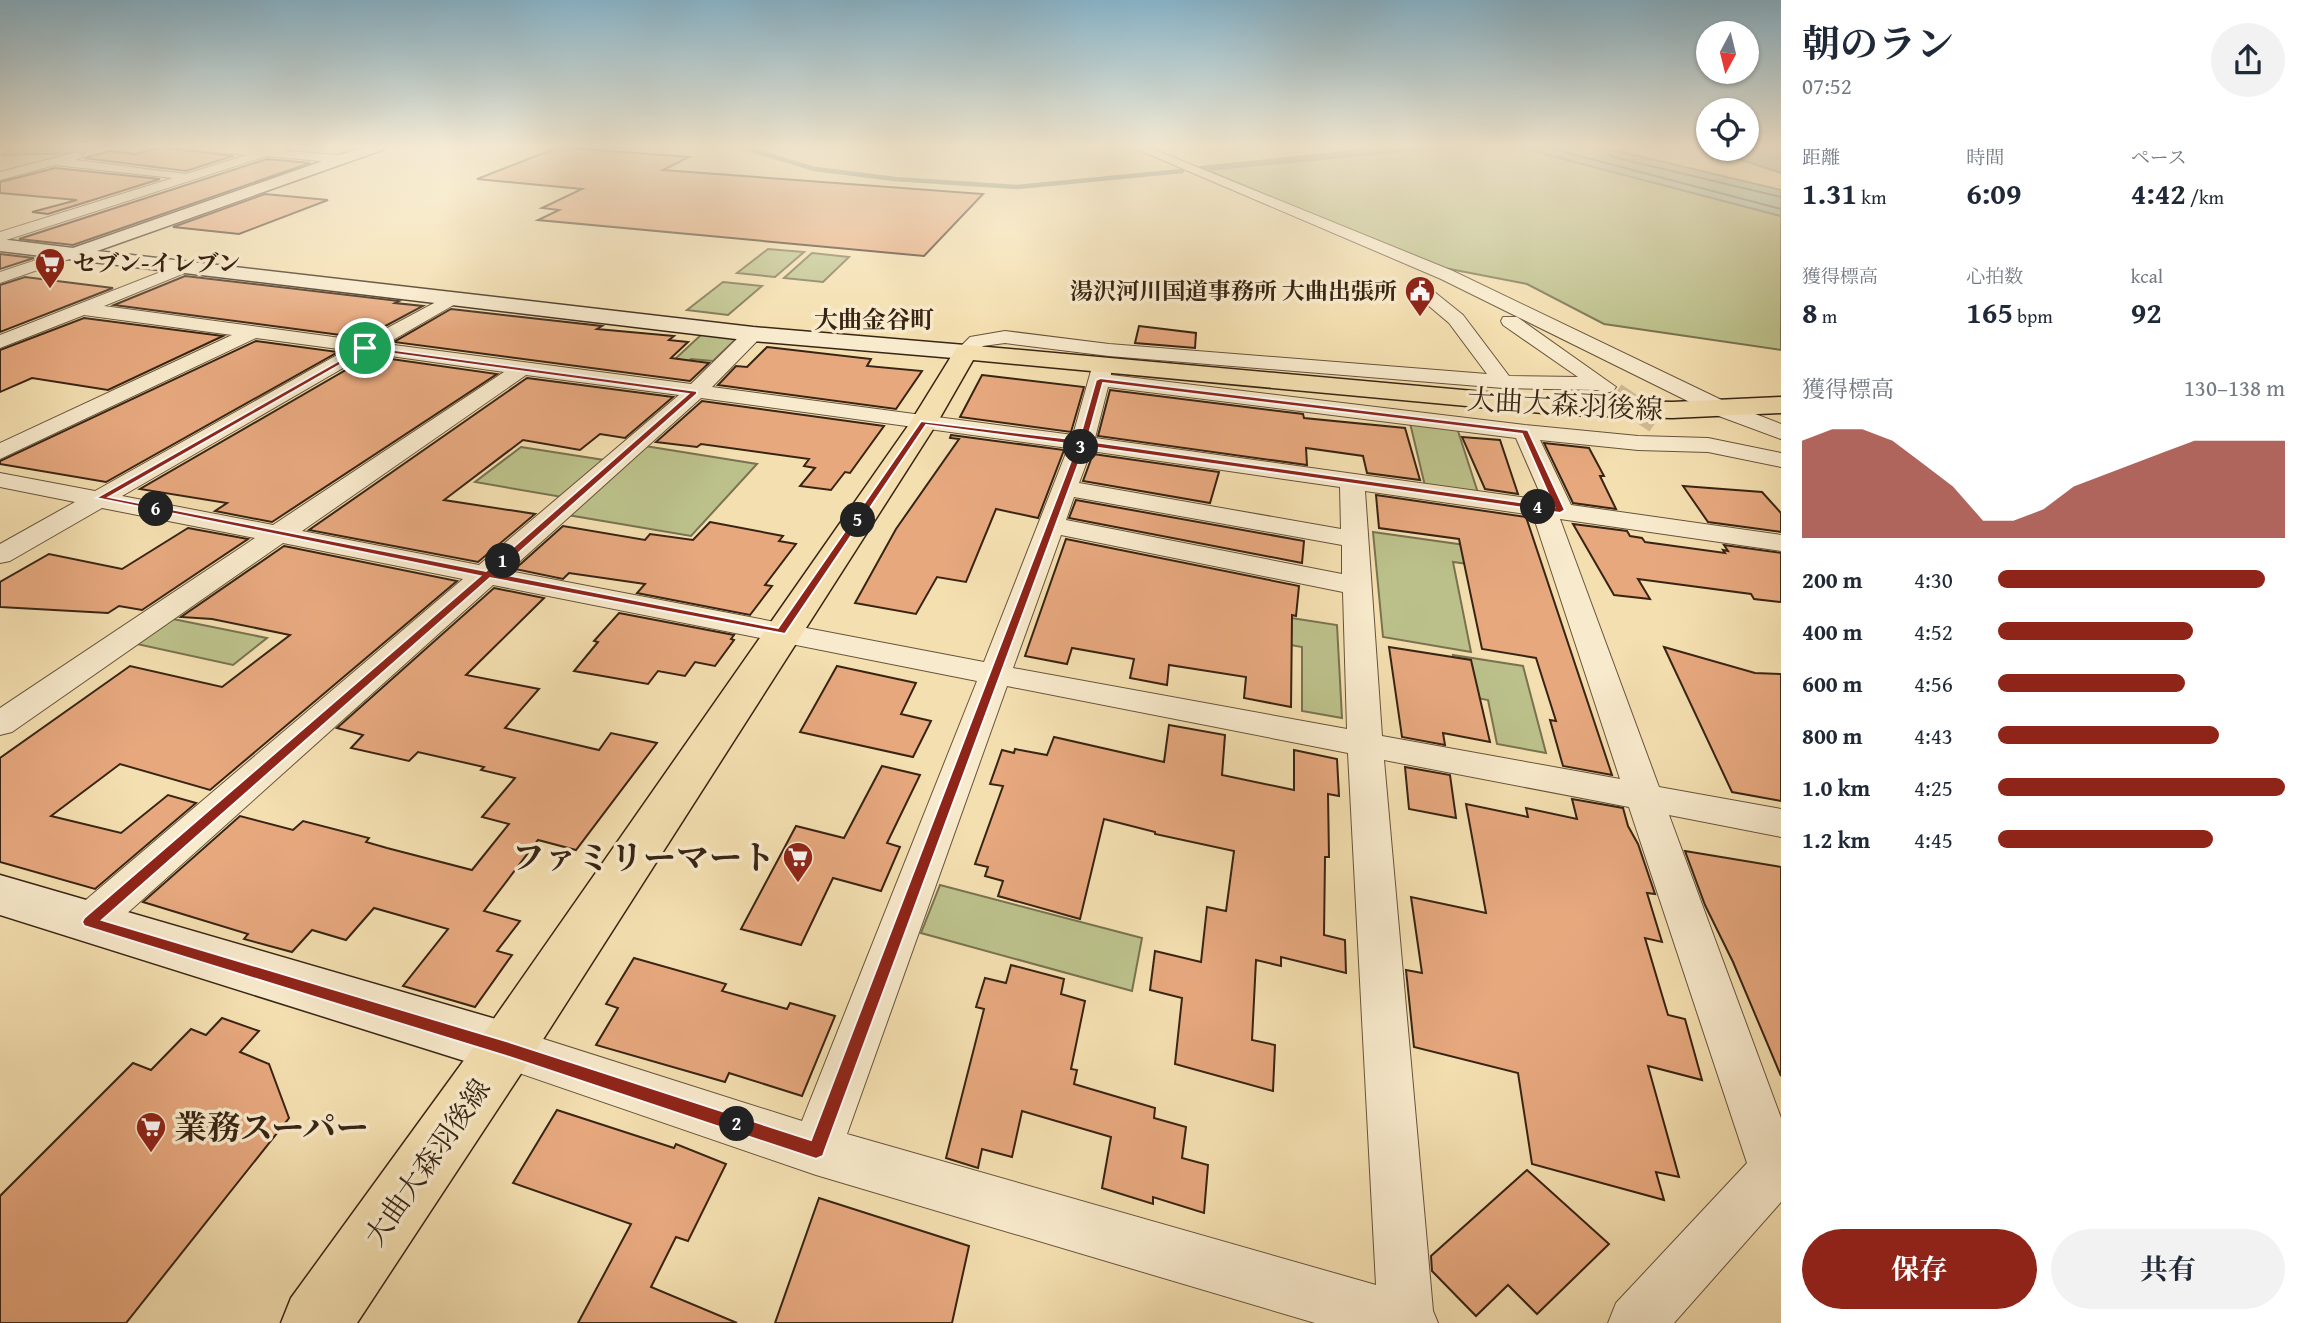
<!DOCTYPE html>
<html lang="ja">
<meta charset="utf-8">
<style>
body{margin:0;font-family:"Gentium Book Plus","Noto Serif JP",serif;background:#f2f2f3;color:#1f2937;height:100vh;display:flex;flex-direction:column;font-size:26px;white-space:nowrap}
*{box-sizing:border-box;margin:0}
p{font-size:23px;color:#747a83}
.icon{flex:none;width:38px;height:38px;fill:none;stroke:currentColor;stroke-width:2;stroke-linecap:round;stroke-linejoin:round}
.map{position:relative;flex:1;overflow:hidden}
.panel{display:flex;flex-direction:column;background:#fff;width:525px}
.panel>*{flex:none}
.needle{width:46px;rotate:187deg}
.buttons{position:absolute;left:1696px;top:21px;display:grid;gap:14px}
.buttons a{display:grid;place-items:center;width:63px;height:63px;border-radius:50%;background:#fff;box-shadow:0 2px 5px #0004;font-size:35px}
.pin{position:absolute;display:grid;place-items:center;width:60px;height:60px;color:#fff;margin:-30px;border:4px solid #fff;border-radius:50%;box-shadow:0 2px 7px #0007}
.km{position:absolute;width:35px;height:35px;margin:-18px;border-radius:50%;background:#222;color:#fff;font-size:19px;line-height:35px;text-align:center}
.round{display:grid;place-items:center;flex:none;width:74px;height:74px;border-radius:37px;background:#f2f2f3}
.overview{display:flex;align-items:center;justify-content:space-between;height:119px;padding:0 21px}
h1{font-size:38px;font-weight:700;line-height:52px}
.metrics{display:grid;grid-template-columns:repeat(3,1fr);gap:10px;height:119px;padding:7px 21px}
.metrics div{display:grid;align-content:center}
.metrics b{font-size:30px;font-weight:700}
.metrics small{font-size:19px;font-weight:400}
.metrics p{font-size:19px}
.chart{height:196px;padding:14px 21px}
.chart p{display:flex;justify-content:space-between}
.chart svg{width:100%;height:126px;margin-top:7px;fill:#8f2418;opacity:.7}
.action{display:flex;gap:14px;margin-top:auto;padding:14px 21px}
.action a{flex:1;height:80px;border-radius:42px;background:#8f2418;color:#fff;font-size:28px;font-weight:700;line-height:80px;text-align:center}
.action a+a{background:#f2f2f3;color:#1f2937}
ul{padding:0 21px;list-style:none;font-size:23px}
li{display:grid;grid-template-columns:112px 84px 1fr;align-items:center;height:52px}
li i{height:18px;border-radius:9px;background:#8f2418}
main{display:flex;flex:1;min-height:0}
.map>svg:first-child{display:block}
</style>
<main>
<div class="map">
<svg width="1781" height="1323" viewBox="0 0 1781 1323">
<rect width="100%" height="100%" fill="#f4dfb0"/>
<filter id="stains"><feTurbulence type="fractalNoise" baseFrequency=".00286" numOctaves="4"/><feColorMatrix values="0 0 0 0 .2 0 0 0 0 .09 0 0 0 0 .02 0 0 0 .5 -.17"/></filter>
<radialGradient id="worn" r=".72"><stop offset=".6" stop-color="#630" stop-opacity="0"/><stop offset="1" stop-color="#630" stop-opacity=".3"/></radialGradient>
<g fill="#bcc18b" stroke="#7a7250" stroke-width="2">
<polygon points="0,147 105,147 82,153 1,155 13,148"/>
<polygon points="1391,147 1518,147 1781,216 1781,350 1604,324 1527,284 1429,265 1200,167"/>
<polygon points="768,249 804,252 775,277 737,273"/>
<polygon points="812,253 849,257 823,282 784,278"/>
<polygon points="723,282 762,286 728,315 687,310"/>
<polygon points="702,334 737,338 713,361 691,359 676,374 661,372"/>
<polygon points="1410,423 1457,428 1479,496 1426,490"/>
<polygon points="645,446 757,464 691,536 568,515"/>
<polygon points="521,447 604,460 562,497 475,482"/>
<polygon points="1373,532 1486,548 1491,567 1453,562 1471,652 1383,637"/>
<polygon points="1285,617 1337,625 1342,718 1302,711 1302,647 1285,644"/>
<polygon points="173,619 267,638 233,665 137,644"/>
<polygon points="1453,655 1523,666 1546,753 1497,744 1488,700 1461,695"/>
<polygon points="940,885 1142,938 1132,991 921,933"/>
</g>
<g fill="#9cbdab" stroke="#74806f" stroke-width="2">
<polygon points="1517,147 1601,147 1781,190 1781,216"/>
<polygon points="1698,147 1781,147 1781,173 1708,149"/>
</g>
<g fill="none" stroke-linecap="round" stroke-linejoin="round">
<g stroke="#6a7060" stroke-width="2">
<polyline points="1545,147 1781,209"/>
<polyline points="1607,147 1608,153 1613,157 1781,197"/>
</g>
<g stroke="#74806f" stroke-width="4.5">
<polyline points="741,147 815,169 895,179 1017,187 1182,171"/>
<polyline points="1204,169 1435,147"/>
</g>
</g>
<g fill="#e7a87e" stroke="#382414" stroke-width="2">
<polygon points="162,147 233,156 186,171 84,158 109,151 136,154"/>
<polygon points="559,147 689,157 663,170 983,194 924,256 538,220 559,210 542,208 582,189 477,179"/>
<polygon points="267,159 310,163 73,245 19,239"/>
<polygon points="55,168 160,179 48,214 32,212 77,200 0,193 0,182"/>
<polygon points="265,194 328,200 239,234 173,227"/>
<polygon points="0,254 34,258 0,269"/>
<polygon points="185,276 399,301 395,303 423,306 363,338 114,305"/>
<polygon points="25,277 113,288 0,332 0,285"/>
<polygon points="451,309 602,326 597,329 674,336 669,340 688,342 671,358 709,363 690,381 394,342"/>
<polygon points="84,318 223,336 108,390 32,378 0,392 0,350"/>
<polygon points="1139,326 1196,333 1195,348 1135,343"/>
<polygon points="256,341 338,352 106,482 0,464 0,461"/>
<polygon points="767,347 871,359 867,366 922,371 896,409 718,385 736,366 747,367"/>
<polygon points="370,356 497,374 272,522 215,511 227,503 140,489"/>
<polygon points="982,375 1084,387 1071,432 960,417"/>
<polygon points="527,378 673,397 625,438 600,434 580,450 523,440 444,500 535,514 478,562 309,530"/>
<polygon points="1110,390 1303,414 1304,418 1405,428 1420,480 1367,473 1363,456 1306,448 1307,465 1098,436"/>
<polygon points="702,401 884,426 850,473 845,472 831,490 800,486 815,468 804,466 809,459 701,444 697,447 656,442"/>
<polygon points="951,435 1064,450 1038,518 996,509 966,582 937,577 916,614 855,603 896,529 959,439 950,438"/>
<polygon points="1462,437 1500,440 1518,494 1485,489"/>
<polygon points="1544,443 1589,448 1604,476 1600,476 1616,509 1573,503"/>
<polygon points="1093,454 1219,472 1210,503 1083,481"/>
<polygon points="1683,486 1762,492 1781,513 1781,532 1708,522"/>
<polygon points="1376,495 1526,517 1612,775 1563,766 1550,720 1556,721 1536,658 1482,649 1459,539 1379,528"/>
<polygon points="1076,500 1304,541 1302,563 1069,518"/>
<polygon points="710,522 783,536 779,541 796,544 765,585 772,586 750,615 637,593 645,584 569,573 563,579 515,569 563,526 645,540 650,534 693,540"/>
<polygon points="1573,524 1627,531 1630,536 1642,538 1645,542 1725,553 1723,550 1728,551 1724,545 1781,553 1781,602 1754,599 1751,594 1638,579 1650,599 1614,595"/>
<polygon points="188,528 248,539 142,610 119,606 108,613 0,607 0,582 49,554 122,569"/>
<polygon points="1066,539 1299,586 1296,616 1292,615 1291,707 1244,698 1246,677 1169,665 1167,685 1130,678 1134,659 1072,648 1067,664 1025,656"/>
<polygon points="284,546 457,581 210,790 120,764 51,816 121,833 168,795 196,803 95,889 0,862 0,758 130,666 222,687 290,635 212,619 181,617"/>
<polygon points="494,588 544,598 466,675 539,689 505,728 599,750 611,733 657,743 576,850 538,840 484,911 520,921 497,951 512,955 475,1007 403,986 448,929 374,908 346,940 312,930 292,952 244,939 248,934 143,902 240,816 293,830 303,821 369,838 366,842 387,848 472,870 509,824 482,817 515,778 481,770 484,767 418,752 409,761 351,748 363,735 337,728"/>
<polygon points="619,613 734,635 731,639 734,640 715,666 695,662 685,676 658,671 648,684 574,671 598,642 594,641"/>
<polygon points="1389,647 1471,660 1490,742 1443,733 1445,745 1402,737"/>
<polygon points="1664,647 1755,673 1781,674 1781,801 1732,792"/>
<polygon points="837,666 916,683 901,714 931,721 913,757 800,732"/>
<polygon points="1169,725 1225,735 1222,775 1294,790 1294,750 1337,759 1339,796 1328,794 1329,857 1325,857 1324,935 1345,940 1346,973 1281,957 1281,966 1256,960 1252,1040 1275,1045 1273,1091 1175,1064 1182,998 1150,990 1155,951 1201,962 1207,907 1226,911 1234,851 1155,834 1155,832 1104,819 1080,919 998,896 1003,881 985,876 988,867 975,864 1003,786 990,784 1002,750 1014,753 1015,749 1047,755 1054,737 1164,762"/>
<polygon points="882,766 920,775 887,843 900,847 881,891 833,878 801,945 741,929 796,826 844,838"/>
<polygon points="1405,767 1450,775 1456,818 1409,809"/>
<polygon points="1572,799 1623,808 1628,826 1638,844 1655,894 1647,893 1662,942 1645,938 1668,1015 1685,1019 1702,1080 1648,1066 1679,1177 1656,1172 1664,1200 1532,1164 1518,1073 1414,1047 1406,970 1422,973 1411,897 1486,913 1466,804 1528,817 1526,808 1577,819"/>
<polygon points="1685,851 1781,867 1781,1076 1733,962 1705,905"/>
<polygon points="634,958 726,984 722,991 787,1009 790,1003 835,1016 802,1096 729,1073 725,1082 596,1045 618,1008 606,1004"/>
<polygon points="1011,965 1064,979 1061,994 1085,1001 1071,1069 1077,1070 1074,1084 1155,1108 1154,1118 1186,1127 1182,1158 1208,1165 1204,1213 1153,1197 1153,1204 1102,1188 1111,1137 1022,1111 1012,1157 982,1149 978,1168 946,1158 984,1009 976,1007 985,978 1006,983"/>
<polygon points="222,1018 259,1031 240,1052 269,1064 289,1118 126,1323 0,1323 0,1196 133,1063 151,1070 191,1029 206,1035"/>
<polygon points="557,1110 674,1148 676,1144 726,1164 688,1241 676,1237 651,1287 737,1323 578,1323 631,1224 513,1183"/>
<polygon points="1527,1170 1609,1244 1537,1314 1508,1285 1476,1316 1432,1271 1431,1256"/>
<polygon points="819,1198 969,1246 952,1323 775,1323"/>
</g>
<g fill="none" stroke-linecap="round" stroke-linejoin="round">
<polyline stroke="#ceba91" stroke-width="23" stroke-dasharray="23 11" stroke-linecap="butt" points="1615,394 1656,422"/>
<g stroke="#67533b" stroke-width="2">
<g id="street">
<polygon points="194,147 290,147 285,151 341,155 347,159 341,163 267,156 0,242 0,232 173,178 55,165 0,180 0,172 77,152 83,156 75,160 186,174 247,155 200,151"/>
<polygon points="1132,147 1148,147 1453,271 1732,405 1781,424 1781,439 1716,415 1441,279"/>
<polygon points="72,248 78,250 80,253 78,256 0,283 0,272"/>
<path d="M186 262 192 264 194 267 192 270 104 306 363 341 451 294 460 299 457 303 386 344 691 384 746 330 753 328 762 334 760 338 712 387 1073 435 1094 360H1108L1111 364V375L1525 425 1638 436 1708 438 1781 453V467L1708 452 1638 450 1540 440 1571 505 1781 535V551L1560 519 1659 787 1781 809V837L1669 815 1781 1118V1202L1674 1323H1608L1616 1303 1747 1163 1629 807 1384 760 1433 1311 1438 1323H1315L816 1175 490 1063 483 1048 490 1033 506 1027 802 1121 977 681 493 585 104 934 89 939 74 934 68 922 74 910 463 579 283 543 12 732 0 735V708L255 538 102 508 10 561 0 563V544L75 502 0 487V473L95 491 346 350 256 338 0 459V443L232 335 84 315 0 348V335ZM369 353 504 372 273 525 122 496ZM526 375 679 395 479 565 302 531ZM1108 387 1516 438 1543 500 1095 438ZM701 398 1068 448 984 662 509 571ZM1091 451 1340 487 1341 529 1079 483ZM1365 491 1533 515 1620 779 1382 736ZM1074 497 1342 545V574L1066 520ZM1061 535 1343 592 1347 729 1013 668ZM1007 686 1348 753 1376 1285 847 1134Z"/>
<polygon points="1416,281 1422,282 1463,315 1509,376 1578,377 1503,325 1501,321 1503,317 1517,317 1616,387 1613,391 1606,393 1597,390 1503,388 1109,356 1005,343 983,346 972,356 965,358 955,352 970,337 1005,331 1109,344 1487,374 1449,323 1410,290 1407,286 1410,282"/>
</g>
</g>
<g stroke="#382414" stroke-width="3">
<g id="secondary">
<polygon points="363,147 384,147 382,150 97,251 753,327 965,345 973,347 977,352 973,357 965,359 753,341 0,251 0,239 73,248"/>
<polygon points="0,875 506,1022 526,1030 534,1048 526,1066 506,1074 0,915"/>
</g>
</g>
<g stroke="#382414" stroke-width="3">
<polygon id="primary" points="965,345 1563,399 1672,402 1781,397 1781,413 1672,418 1563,415 973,360 937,423 526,1066 357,1323 281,1323 291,1298 486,1030 910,423 957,347"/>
</g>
<use href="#street" fill="#f8eacc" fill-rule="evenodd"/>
<use href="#secondary" fill="#f8eacc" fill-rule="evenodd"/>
<use href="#primary" fill="#f4dfb0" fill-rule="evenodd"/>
</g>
<linearGradient id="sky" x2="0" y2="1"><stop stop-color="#89b8d0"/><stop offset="0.44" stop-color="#faf1db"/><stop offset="1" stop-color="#faf1db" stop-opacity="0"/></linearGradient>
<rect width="1781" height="332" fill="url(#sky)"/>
<path fill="#8f2418" stroke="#fff" stroke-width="2" fill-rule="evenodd" d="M365 346 697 391V394L496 573 778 628 921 421 1079 440 1096 380 1100 378 1528 430 1565 510 1560 513 1085 446 825 1150 823 1156 816 1159 506 1056 84 926 82 922 84 918 480 576 96 498ZM366 350 688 394 486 571 109 497ZM1103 383 1522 434 1554 507 1087 441ZM926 425 1077 445 811 1140 506 1041 102 920 490 578 785 634Z"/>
<defs>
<g id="supermarket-pin" transform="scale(1.575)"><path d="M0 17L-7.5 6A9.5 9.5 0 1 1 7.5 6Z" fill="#8f2418" stroke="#f8eacc"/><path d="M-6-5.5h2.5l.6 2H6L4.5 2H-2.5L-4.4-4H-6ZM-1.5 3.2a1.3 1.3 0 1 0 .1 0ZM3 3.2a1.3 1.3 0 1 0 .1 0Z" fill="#fff"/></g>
<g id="civic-pin" transform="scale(1.575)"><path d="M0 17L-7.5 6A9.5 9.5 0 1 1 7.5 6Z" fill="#8f2418" stroke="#f8eacc"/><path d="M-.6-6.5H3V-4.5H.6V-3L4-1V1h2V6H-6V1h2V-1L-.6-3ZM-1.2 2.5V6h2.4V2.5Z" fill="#fff"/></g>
</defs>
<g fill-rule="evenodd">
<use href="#supermarket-pin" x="50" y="263"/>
<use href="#civic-pin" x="1420" y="291"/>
<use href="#supermarket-pin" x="798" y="857"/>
<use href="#supermarket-pin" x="151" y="1127"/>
</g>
<g text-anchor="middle" stroke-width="7" stroke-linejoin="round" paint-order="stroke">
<g font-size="23" font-weight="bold" fill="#382414" stroke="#f8eacc" text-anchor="start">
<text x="73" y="271">セブン-イレブン</text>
<text x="1397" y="299" text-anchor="end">湯沢河川国道事務所 大曲出張所</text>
</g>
<g font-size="24" font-weight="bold" fill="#382414" stroke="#f8eacc">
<text x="874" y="328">大曲金谷町</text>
</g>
<g font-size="28" fill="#382414" stroke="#f8eacc">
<text transform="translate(1565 404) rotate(3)" y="10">大曲大森羽後線</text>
<text transform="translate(427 1162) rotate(-55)" y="10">大曲大森羽後線</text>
</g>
<g font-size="33" font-weight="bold" fill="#382414" stroke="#f8eacc" text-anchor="end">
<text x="775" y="869">ファミリーマート</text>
<text x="174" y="1139" text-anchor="start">業務スーパー</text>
</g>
</g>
<rect width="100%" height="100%" filter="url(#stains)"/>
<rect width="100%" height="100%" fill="url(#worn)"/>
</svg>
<div class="buttons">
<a><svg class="needle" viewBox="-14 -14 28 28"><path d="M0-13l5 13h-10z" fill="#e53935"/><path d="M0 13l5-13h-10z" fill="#747a83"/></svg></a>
<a><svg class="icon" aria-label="locate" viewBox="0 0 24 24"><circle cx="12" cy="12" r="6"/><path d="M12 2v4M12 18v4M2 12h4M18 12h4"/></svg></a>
</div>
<div class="pin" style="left:365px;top:348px;background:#1e9e55"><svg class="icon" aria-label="arrive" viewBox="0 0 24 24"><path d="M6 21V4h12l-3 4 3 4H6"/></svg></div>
<b class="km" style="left:503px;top:561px">1</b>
<b class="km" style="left:737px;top:1124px">2</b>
<b class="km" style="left:1081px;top:447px">3</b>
<b class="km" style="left:1538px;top:507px">4</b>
<b class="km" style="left:858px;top:520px">5</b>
<b class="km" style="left:156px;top:509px">6</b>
</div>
<section class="panel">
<div class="overview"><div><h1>朝のラン</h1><p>07:52</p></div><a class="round"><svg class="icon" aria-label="share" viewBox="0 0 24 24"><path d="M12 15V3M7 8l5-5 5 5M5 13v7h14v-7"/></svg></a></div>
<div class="metrics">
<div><p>距離</p><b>1.31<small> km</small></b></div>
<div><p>時間</p><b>6:09</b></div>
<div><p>ペース</p><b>4:42<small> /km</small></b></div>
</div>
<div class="metrics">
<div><p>獲得標高</p><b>8<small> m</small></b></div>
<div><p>心拍数</p><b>165<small> bpm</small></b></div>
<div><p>kcal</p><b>92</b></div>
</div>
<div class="chart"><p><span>獲得標高</span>130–138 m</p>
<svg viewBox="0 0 160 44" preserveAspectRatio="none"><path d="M0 44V10L10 6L20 6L30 10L40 18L50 26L60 38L70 38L80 34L90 26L100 22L110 18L120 14L130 10L140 10L150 10L160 10V44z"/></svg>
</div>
<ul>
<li><b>200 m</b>4:30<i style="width:93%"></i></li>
<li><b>400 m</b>4:52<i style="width:68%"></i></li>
<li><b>600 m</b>4:56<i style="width:65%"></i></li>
<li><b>800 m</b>4:43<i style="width:77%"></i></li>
<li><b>1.0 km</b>4:25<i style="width:100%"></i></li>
<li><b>1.2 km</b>4:45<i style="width:75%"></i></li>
</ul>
<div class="action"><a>保存</a><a>共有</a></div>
</section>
</main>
